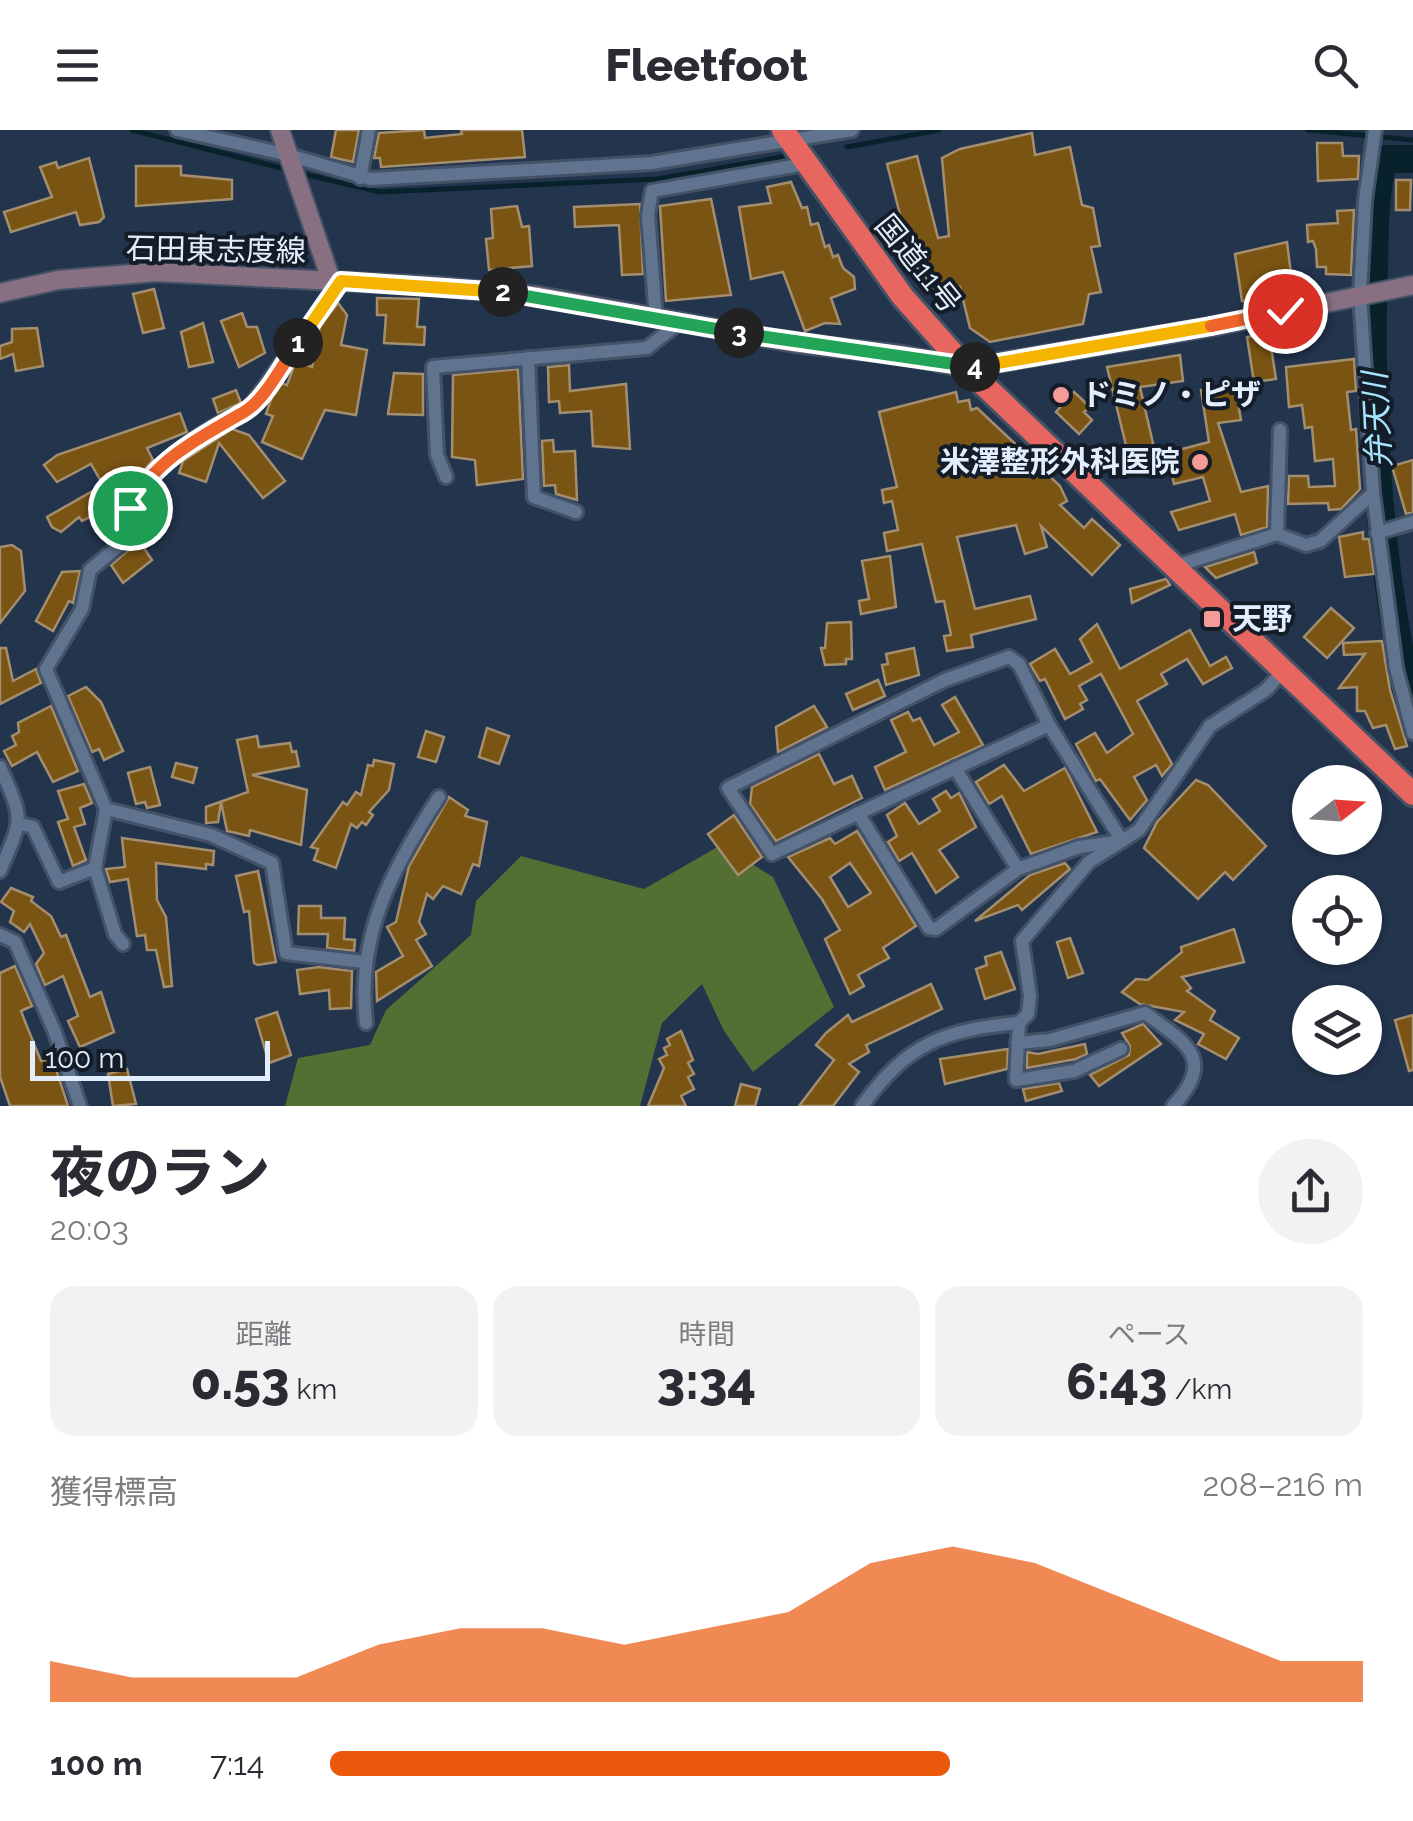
<!DOCTYPE html>
<html lang="ja">
<meta charset="utf-8">
<style>
body{margin:0;font-family:Raleway,"Noto Sans JP",sans-serif;background:#f2f2f3;color:#2b2b33;height:100vh;display:flex;flex-direction:column;font-size:38px;white-space:nowrap}
*{box-sizing:border-box;margin:0}
p{font-size:32px;color:#7c7c81}
.icon{flex:none;width:55px;height:55px;fill:none;stroke:currentColor;stroke-width:2;stroke-linecap:round;stroke-linejoin:round}
.map{position:relative;height:976px;overflow:hidden}
.side{display:flex;flex-direction:column;background:#fff;flex:1}
.side>*{flex:none}
.needle{width:65px;rotate:73deg}
.fabs{position:absolute;left:1292px;top:635px;display:grid;gap:20px}
.fabs a{display:grid;place-items:center;width:90px;height:90px;border-radius:50%;background:#fff;box-shadow:0 2px 8px #0004;font-size:50px}
.scale{position:absolute;left:30px;bottom:25px;width:240px;box-sizing:border-box;padding-left:10px;border:5px solid #e2eefe;border-top:0;font-size:28px;line-height:35px;white-space:nowrap;color:#e2eefe;-webkit-text-stroke:8px #141c27;paint-order:stroke}
.pin{position:absolute;display:grid;place-items:center;width:85px;height:85px;color:#fff;margin:-42px;border:5px solid #fff;border-radius:50%;box-shadow:0 2px 10px #0007}
.km{position:absolute;width:50px;height:50px;margin:-25px;border-radius:50%;background:#222;color:#fff;font-size:28px;line-height:50px;text-align:center}
.round{display:grid;place-items:center;flex:none;width:105px;height:105px;border-radius:52px;background:#f2f2f3}
.summary{display:flex;align-items:center;justify-content:space-between;height:170px;padding:0 50px}
h1{font-size:55px;font-weight:800;line-height:75px}
.figures{display:grid;grid-template-columns:repeat(3,1fr);gap:15px;height:170px;padding:10px 50px}
.figures div{display:grid;align-content:center;border-radius:25px;background:#f2f2f3;text-align:center}
.figures b{font-size:50px;font-weight:800}
.figures small{font-size:28px;font-weight:400}
.figures p{font-size:28px}
.chart{height:280px;padding:20px 50px}
.chart p{display:flex;justify-content:space-between}
.chart svg{width:100%;height:180px;margin-top:10px;fill:#ea580c;opacity:.7}
ul{padding:0 50px;list-style:none;font-size:32px}
li{display:grid;grid-template-columns:160px 120px 1fr;align-items:center;height:75px}
li i{height:25px;border-radius:12px;background:#ea580c}
header{display:flex;justify-content:space-between;align-items:center;height:130px;padding:0 50px;background:#fff;font-size:45px;font-weight:800}
.map>svg:first-child{display:block}
</style>
<header><svg class="icon" aria-label="menu" viewBox="0 0 24 24"><path d="M4 6h16M4 12h16M4 18h16"/></svg>Fleetfoot<svg class="icon" aria-label="search" viewBox="0 0 24 24"><circle cx="10" cy="10" r="6"/><path d="M15 15l6 6"/></svg></header>
<div class="map">
<svg width="1413" height="976" viewBox="0 0 1413 976">
<rect width="100%" height="100%" fill="#23344d"/>
<polygon fill="#546f33" points="721,715 773,747 834,877 753,942 724,901 702,854 662,893 640,976 285,976 298,928 370,915 386,880 471,805 476,771 521,726 644,759"/>
<g fill="none" stroke-linecap="round" stroke-linejoin="round">
<g stroke="#07222b" stroke-width="5">
<polyline points="132,0 289,40"/>
<polyline points="1308,0 1413,10"/>
<polyline points="847,17 939,0"/>
<polyline points="299,43 380,62 657,49 782,27"/>
</g>
<path stroke="#07222b" stroke-width="28" d="M1413 29H1384C1374 64 1375 99 1374 136 1369 274 1378 445 1413 579"/>
</g>
<g fill="#7a5413" stroke="#a48e70" stroke-width="2.5" fill-rule="evenodd">
<polygon points="336,0 359,0 353,32 331,27"/>
<polygon points="424,0 425,8 462,4 461,0 522,0 525,27 381,37 380,28 374,28 379,3"/>
<polygon points="1032,3 1035,25 1070,17 1082,75 1093,78 1100,116 1091,117 1101,162 1089,164 1083,194 990,212 970,198 960,157 930,163 924,137 914,139 887,34 917,26 938,108 949,106 942,28 960,19"/>
<polygon points="1317,13 1342,13 1343,26 1359,26 1358,49 1318,51"/>
<polygon points="89,28 104,87 99,92 80,95 76,82 11,102 4,82 52,67 40,37 56,32 58,38"/>
<polygon points="136,36 181,36 181,45 232,50 232,69 136,76"/>
<polygon points="1396,50 1411,50 1410,80 1396,80"/>
<polygon points="791,52 802,78 807,77 811,95 818,93 825,117 829,115 833,127 838,125 843,138 854,147 855,159 831,168 840,194 825,193 805,201 783,142 751,149 739,77 771,73 767,57"/>
<polygon points="711,69 731,165 666,171 660,76"/>
<polygon points="640,74 643,144 622,145 619,95 575,97 574,77"/>
<polygon points="517,76 522,97 529,96 532,136 489,140 486,109 493,108 491,79"/>
<polygon points="1354,80 1351,145 1326,144 1326,137 1317,137 1316,119 1313,111 1308,112 1307,95 1338,93 1337,81"/>
<polygon points="1287,112 1292,152 1274,155 1275,166 1242,171 1235,124"/>
<polygon points="154,159 164,198 143,203 133,164"/>
<polygon points="377,168 419,169 417,197 425,197 424,215 384,213 386,185 377,185"/>
<polygon points="338,173 347,185 341,215 367,220 356,285 325,280 302,329 262,312 273,286 266,284 274,261 280,253 287,255 296,231 312,237 320,196"/>
<polygon points="242,183 247,197 257,197 265,223 239,237 221,191"/>
<polygon points="203,193 213,232 189,237 181,202"/>
<polygon points="37,198 43,236 16,241 13,224 0,229 0,216 12,212 12,199"/>
<polygon points="1269,204 1276,249 1254,252 1247,207"/>
<polygon points="1180,225 1183,251 1140,257 1158,335 1129,346 1125,333 1130,332 1107,237"/>
<polygon points="1354,229 1356,261 1347,262 1351,300 1356,299 1360,359 1341,379 1329,380 1328,373 1288,374 1289,346 1308,346 1309,357 1335,356 1333,329 1315,331 1312,297 1305,298 1302,275 1289,277 1286,237"/>
<polygon points="569,235 570,261 626,254 630,319 593,316 591,281 560,283 559,271 549,272 548,237"/>
<polygon points="518,239 523,349 477,355 475,330 452,327 453,245"/>
<polygon points="394,243 423,244 423,285 388,284"/>
<polygon points="1235,255 1241,290 1218,293 1241,362 1268,356 1267,397 1241,405 1235,384 1179,400 1171,382 1210,371 1203,347 1174,354 1167,323 1209,312 1201,260"/>
<polygon points="236,260 241,273 218,283 213,269"/>
<polygon points="956,262 958,272 969,270 971,280 977,278 1060,356 1067,371 1060,375 1084,398 1092,389 1120,415 1092,445 1041,396 1047,417 1025,424 1016,395 957,407 975,479 1030,466 1036,489 971,505 973,517 947,521 944,506 951,505 944,471 936,472 922,414 887,421 884,403 898,400 892,371 884,373 882,360 897,357 879,282"/>
<polygon points="1074,262 1090,277 1084,282 1092,290 1079,304 1056,282"/>
<polygon points="180,283 187,302 147,318 153,330 132,354 120,359 124,367 92,386 82,391 79,387 61,402 52,397 47,387 103,355 91,334 57,352 44,335 57,325"/>
<polygon points="232,299 249,305 285,351 263,368 219,313 206,352 179,343 183,331"/>
<polygon points="553,310 554,322 575,321 577,370 556,364 555,355 544,356 542,311"/>
<polygon points="1413,330 1413,382 1406,384 1392,336"/>
<polygon points="1363,402 1363,409 1369,409 1374,444 1345,447 1339,407"/>
<polygon points="139,411 152,430 123,453 111,435"/>
<polygon points="12,415 21,421 25,461 0,493 0,417"/>
<polygon points="1254,422 1257,433 1216,448 1205,437"/>
<polygon points="890,426 896,477 861,484 859,471 869,469 862,431"/>
<polygon points="80,441 73,473 69,471 53,501 36,491 62,442"/>
<polygon points="1166,449 1170,455 1132,473 1130,459"/>
<polygon points="1331,478 1354,498 1327,528 1304,507"/>
<polygon points="851,492 852,529 846,529 846,534 825,535 821,518 825,518 827,493"/>
<polygon points="1097,494 1120,539 1190,500 1210,536 1226,527 1232,538 1203,554 1187,529 1161,544 1167,554 1137,571 1172,634 1162,646 1156,635 1134,647 1147,670 1130,690 1100,649 1096,651 1076,614 1095,603 1107,623 1133,604 1101,544 1079,556 1087,570 1080,574 1083,579 1065,589 1045,549 1040,551 1030,534 1055,519 1070,544 1092,532 1080,509"/>
<polygon points="1382,511 1390,560 1407,616 1395,619 1386,595 1373,598 1365,581 1357,581 1357,557 1339,558 1365,524 1344,525 1343,513"/>
<polygon points="0,518 6,518 13,551 36,539 41,553 0,574"/>
<polygon points="914,518 919,545 886,555 882,535 888,534 886,524"/>
<polygon points="878,550 885,566 853,580 846,564"/>
<polygon points="86,557 101,572 123,621 104,630 99,619 92,622 68,566"/>
<polygon points="955,567 983,615 885,660 875,637 906,622 891,590 908,582 913,591 920,588 934,615 959,602 942,575"/>
<polygon points="51,576 78,641 53,652 37,622 12,636 4,621 16,615 12,606 19,602 18,593"/>
<polygon points="814,576 827,597 778,622 776,597"/>
<polygon points="487,598 509,606 499,634 479,627"/>
<polygon points="426,601 444,607 436,632 418,627"/>
<polygon points="257,606 259,617 290,613 292,622 296,621 299,636 252,645 307,660 301,715 250,700 249,706 227,701 221,672 218,692 206,693 206,677 248,662 237,610"/>
<polygon points="819,624 834,654 852,646 862,668 776,711 750,674 752,657"/>
<polygon points="374,630 394,634 389,660 369,682 373,685 366,695 362,692 357,698 351,694 336,738 314,730 318,719 311,717 343,672 347,675 356,662 361,665 368,635 373,636"/>
<polygon points="176,633 197,638 193,653 172,647"/>
<polygon points="1004,635 1024,661 1065,638 1097,702 1031,724 1002,666 989,674 976,652"/>
<polygon points="150,637 160,675 147,678 145,672 136,674 128,643"/>
<polygon points="1196,650 1208,655 1266,716 1233,750 1225,742 1198,769 1144,718 1157,692"/>
<polygon points="84,654 92,673 80,678 85,694 74,697 86,730 73,736 58,692 68,689 58,661"/>
<polygon points="946,661 951,668 959,663 976,697 939,720 958,747 936,763 912,723 899,731 888,712 897,706 887,685 905,673 919,694 940,681 933,669"/>
<polygon points="449,667 468,680 465,686 487,692 479,736 473,734 461,764 443,756 433,769 427,764 419,792 426,804 416,810 432,836 377,871 376,842 403,826 387,797 396,792 409,736"/>
<polygon points="734,685 762,727 738,745 708,704"/>
<path d="M857 701 916 796 883 818 889 828 858 845 864 856 850 864 825 809 840 800 822 769 788 727 830 708 835 714ZM850 733 871 763 848 777 830 747Z"/>
<polygon points="122,708 214,721 213,735 206,734 206,739 156,733 157,770 166,787 172,856 164,857 156,820 147,820 145,805 137,806 128,749 110,752 106,739 125,737"/>
<polygon points="1065,733 1070,739 1022,780 1018,775 975,791 1030,745"/>
<polygon points="258,741 276,832 258,835 254,833 249,781 244,782 236,746"/>
<polygon points="11,758 33,767 31,771 51,786 61,807 66,805 90,867 101,862 114,902 80,917 68,891 78,886 63,846 45,855 36,834 44,823 30,794 24,802 10,792 14,781 1,772"/>
<polygon points="299,776 321,776 321,788 345,788 344,809 355,810 354,821 327,818 328,804 298,804"/>
<polygon points="1234,799 1244,832 1182,847 1191,858 1187,861 1215,881 1210,890 1239,908 1226,929 1198,914 1204,904 1175,890 1184,882 1140,874 1122,862 1136,849 1148,850 1182,822 1181,817"/>
<polygon points="1070,808 1083,843 1068,848 1057,812"/>
<polygon points="1001,822 1015,859 985,869 976,839 987,835 985,827"/>
<polygon points="15,836 32,876 21,881 26,894 41,931 52,927 68,976 10,976 0,947 0,843"/>
<polygon points="319,837 352,841 351,878 330,879 329,860 300,864 297,840"/>
<polygon points="931,854 942,879 866,915 869,922 849,934 859,942 833,976 799,976 834,930 816,915 826,903 848,885 852,892"/>
<polygon points="277,882 291,925 269,933 256,889"/>
<polygon points="1413,885 1413,940 1409,941 1395,890"/>
<polygon points="1143,894 1161,914 1099,956 1090,945 1129,925 1130,916 1122,903"/>
<polygon points="681,901 693,930 688,933 694,944 688,947 694,959 681,966 686,976 648,976 664,938 659,929 667,925 664,918 670,915 667,909"/>
<polygon points="1085,914 1087,924 1076,929 1027,938 1027,922 1038,924"/>
<polygon points="1008,919 1007,939 945,954 940,929"/>
<polygon points="127,939 136,974 113,976 108,944"/>
<polygon points="1059,953 1062,961 1026,971 1023,959"/>
<polygon points="741,954 760,959 755,976 735,976"/>
</g>
<g fill="none" stroke-linecap="round" stroke-linejoin="round">
<g stroke="#435267" stroke-width="18">
<g id="street">
<polyline points="177,0 289,25 370,49 652,33 852,0"/>
<polyline points="1375,0 1365,70 1360,165 1373,363 1396,538 1413,603"/>
<polyline points="360,48 369,0"/>
<polyline points="656,187 648,85 652,61 805,34"/>
<polyline points="528,228 534,367 576,382"/>
<polyline points="446,347 437,325 433,237 647,218 680,192"/>
<polyline points="1377,403 1413,392"/>
<polyline points="1277,404 1306,415 1320,411 1373,363"/>
<polyline points="1176,436 1277,404 1280,300"/>
<path d="M0 637C24 691 23 687 0 741"/>
<path d="M955 638 1018 739 1079 717 1122 711 1049 595 1019 534 1009 527 945 550 728 658 772 724C864 680 957 638 1049 595"/>
<polyline points="106,679 211,705 272,733 286,823 364,832"/>
<polyline points="858,683 929,798 936,799 1018,739"/>
<polyline points="21,694 33,697 59,752 95,738 115,804 123,814"/>
<path d="M95 738 106 679 46 539 82 479 90 440 127 409C133 397 128 384 133 372 148 337 212 293 247 281L341 151"/>
<polyline points="0,805 15,812 54,900 80,976"/>
<path d="M366 893C356 805 392 739 439 667"/>
<path d="M1017 913 1050 910 1145 883C1184 912 1218 928 1173 976"/>
<polyline points="1121,919 1074,941 1016,950 1019,893 1028,884 1030,866 1022,811 1089,732 1139,700 1210,596 1266,560 1284,540"/>
<path d="M862 976C908 913 943 900 1019 893"/>
</g>
</g>
<g stroke="#435267" stroke-width="22">
<g id="secondary">
<polyline points="280,0 331,150"/>
<polyline points="0,163 58,150 156,142 434,156 539,166 795,213 903,225 966,238 1210,197 1413,155"/>
</g>
</g>
<g stroke="#435267" stroke-width="28">
<polyline id="highway" points="783,0 903,167 966,238 1413,664"/>
</g>
<use href="#street" stroke="#607490" stroke-width="12"/>
<use href="#secondary" stroke="#887082" stroke-width="18"/>
<use href="#highway" stroke="#e76660" stroke-width="22"/>
</g>
<g fill="none" stroke-linecap="round" stroke-linejoin="round">
<g stroke="#fff" stroke-width="20">
<path id="split-1" d="M130 378C152 331 202 306 244 282 265 270 283 233 298 213"/>
</g>
<g stroke="#fff" stroke-width="20">
<polyline id="split-2" points="298,213 341,151 503,162"/>
</g>
<g stroke="#fff" stroke-width="20">
<polyline id="split-3" points="503,162 739,203"/>
</g>
<g stroke="#fff" stroke-width="20">
<polyline id="split-4" points="739,203 975,237"/>
</g>
<g stroke="#fff" stroke-width="20">
<polyline id="split-5" points="975,237 1211,196"/>
</g>
<g stroke="#fff" stroke-width="20">
<polyline id="split-6" points="1211,196 1285,181"/>
</g>
<use href="#split-1" stroke="#f0652b" stroke-width="12"/>
<use href="#split-2" stroke="#f5b400" stroke-width="12"/>
<use href="#split-3" stroke="#22a559" stroke-width="12"/>
<use href="#split-4" stroke="#22a559" stroke-width="12"/>
<use href="#split-5" stroke="#f5b400" stroke-width="12"/>
<use href="#split-6" stroke="#f0652b" stroke-width="12"/>
</g>
<g fill="#f59b98" stroke="#141c27" stroke-width="4">
<circle cx="1061" cy="265" r="10"/>
<circle cx="1200" cy="332" r="10"/>
<rect x="1202" y="479" width="20" height="20" rx="5"/>
</g>
<g text-anchor="middle" stroke-width="8" stroke-linejoin="round" paint-order="stroke">
<g font-size="30" fill="#e2eefe" stroke="#141c27">
<text transform="translate(216 120) rotate(1)" y="10">石田東志度線</text>
<text transform="translate(918 134) rotate(51)" y="10">国道11号</text>
</g>
<g font-size="30" font-weight="bold" fill="#e2eefe" stroke="#141c27" text-anchor="start">
<text x="1081" y="275">ドミノ・ピザ</text>
<text x="1180" y="342" text-anchor="end">米澤整形外科医院</text>
<text x="1232" y="499">天野</text>
</g>
<g font-size="32" font-style="italic" fill="#a5e6fe" stroke="#141c27">
<text transform="translate(1377 290) rotate(-93)" y="11">弁天川</text>
</g>
</g>
</svg>
<div class="fabs">
<a><svg class="needle" viewBox="-14 -14 28 28"><path d="M0-13l5 13h-10z" fill="#e53935"/><path d="M0 13l5-13h-10z" fill="#7c7c81"/></svg></a>
<a><svg class="icon" aria-label="locate" viewBox="0 0 24 24"><circle cx="12" cy="12" r="6"/><path d="M12 2v4M12 18v4M2 12h4M18 12h4"/></svg></a>
<a><svg class="icon" aria-label="layers" viewBox="0 0 24 24"><path d="M12 4l9 5-9 5-9-5zM3 14l9 5 9-5"/></svg></a>
</div>
<div class="scale">100 m</div>
<div class="pin" style="left:130px;top:378px;background:#1e9e55"><svg class="icon" aria-label="arrive" viewBox="0 0 24 24"><path d="M6 21V4h12l-3 4 3 4H6"/></svg></div>
<div class="pin" style="left:1285px;top:181px;background:#d93025"><svg class="icon" aria-label="check" viewBox="0 0 24 24"><path d="M5 12l5 5 9-10"/></svg></div>
<b class="km" style="left:298px;top:213px">1</b>
<b class="km" style="left:503px;top:162px">2</b>
<b class="km" style="left:739px;top:203px">3</b>
<b class="km" style="left:975px;top:237px">4</b>
</div>
<section class="side">
<div class="summary"><div><h1>夜のラン</h1><p>20:03</p></div><a class="round"><svg class="icon" aria-label="share" viewBox="0 0 24 24"><path d="M12 15V3M7 8l5-5 5 5M5 13v7h14v-7"/></svg></a></div>
<div class="figures">
<div><p>距離</p><b>0.53<small> km</small></b></div>
<div><p>時間</p><b>3:34</b></div>
<div><p>ペース</p><b>6:43<small> /km</small></b></div>
</div>
<div class="chart"><p><span>獲得標高</span>208–216 m</p>
<svg viewBox="0 0 160 44" preserveAspectRatio="none"><path d="M0 44V34L10 38L20 38L30 38L40 30L50 26L60 26L70 30L80 26L90 22L100 10L110 6L120 10L130 18L140 26L150 34L160 34V44z"/></svg>
</div>
<ul>
<li><b>100 m</b>7:14<i style="width:60%"></i></li>
</ul>
</section>
